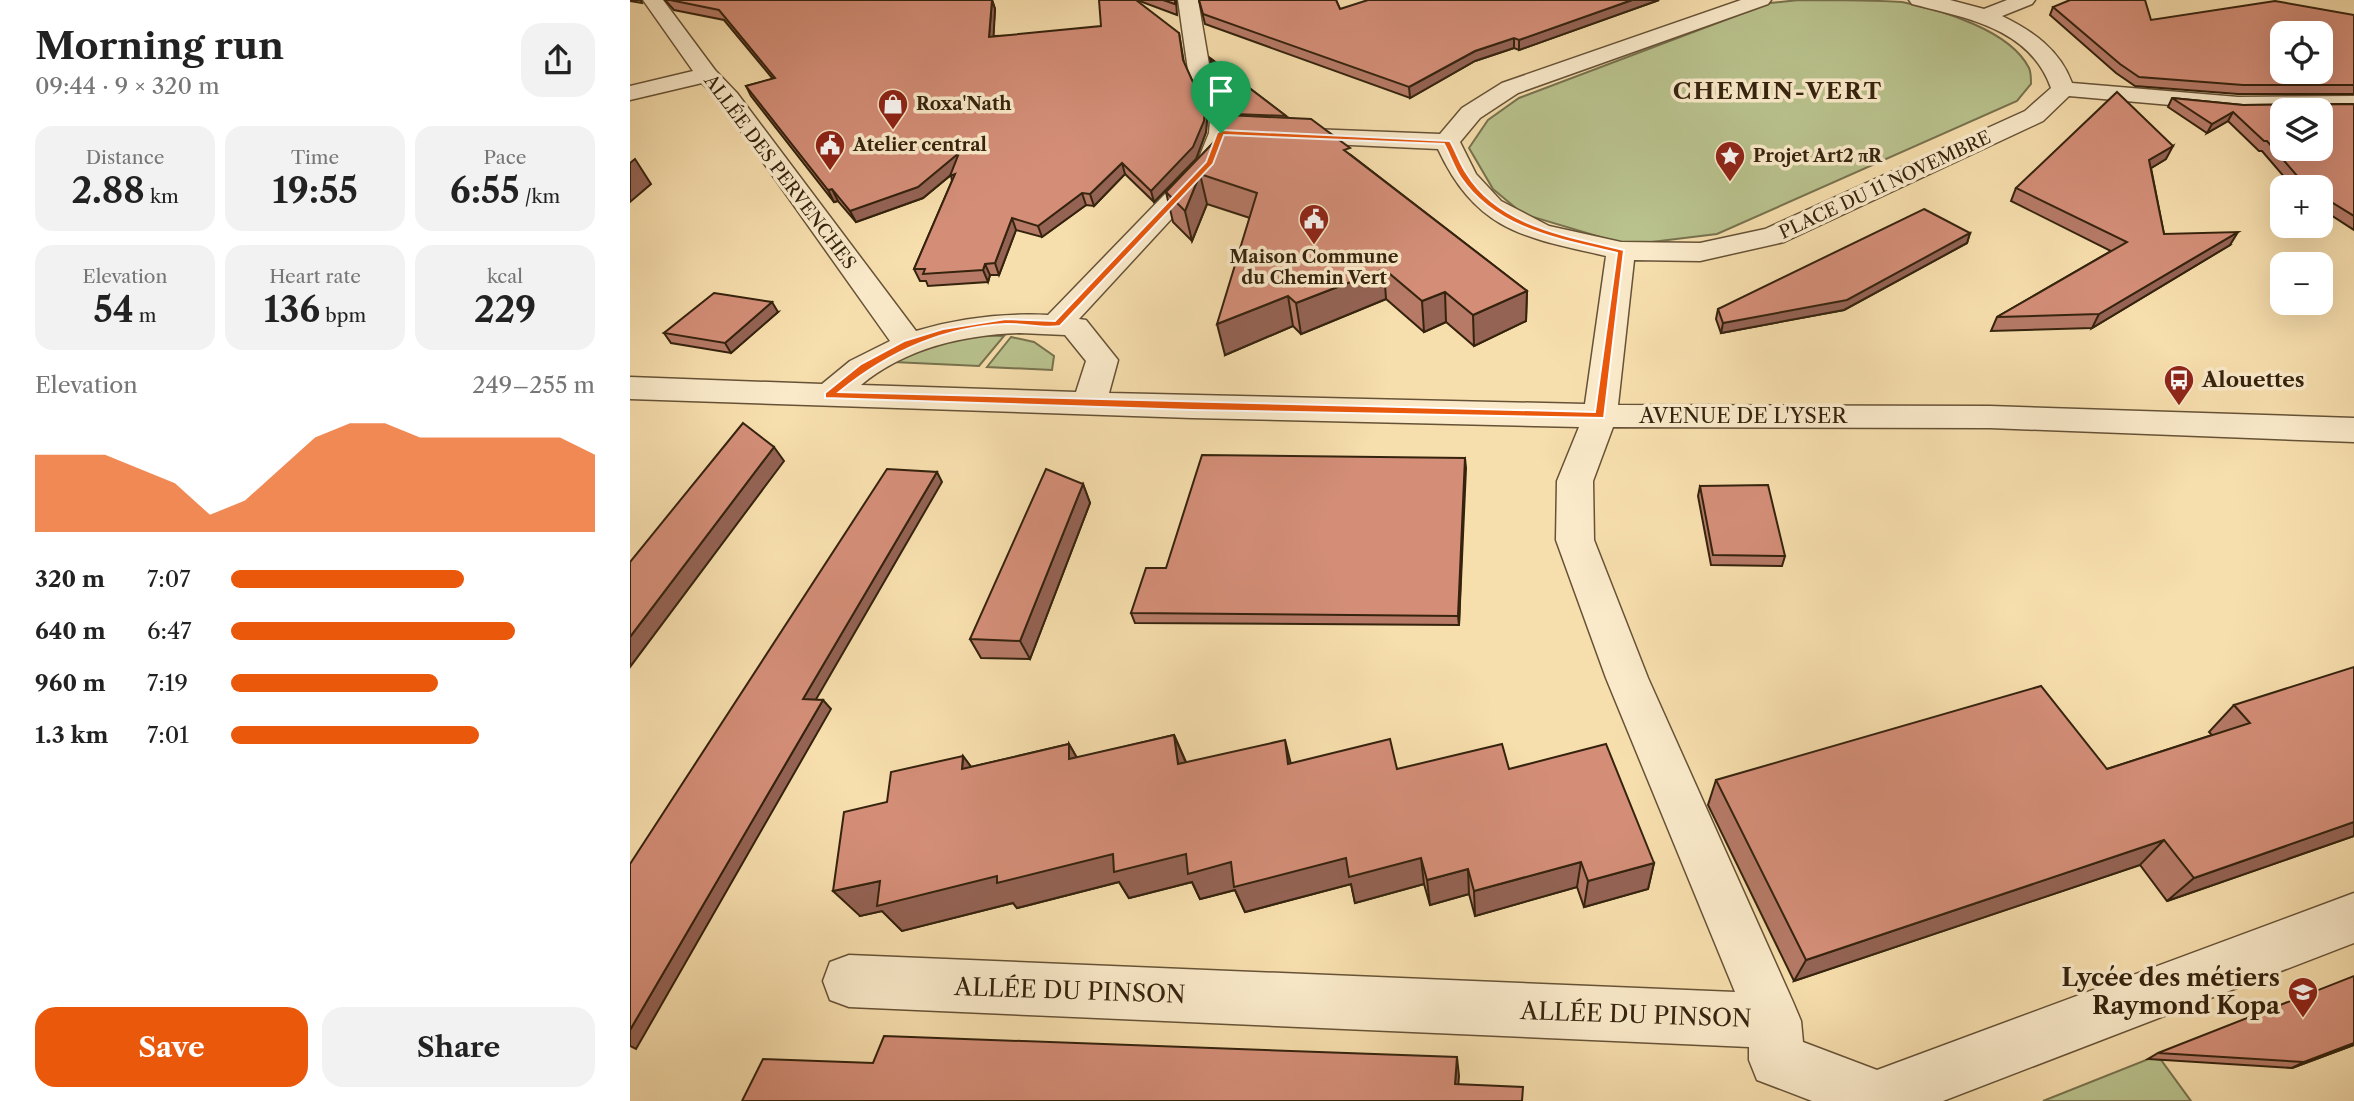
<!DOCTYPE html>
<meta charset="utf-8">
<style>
body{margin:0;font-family:"Libre Caslon Text",serif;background:#f2f2f2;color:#222;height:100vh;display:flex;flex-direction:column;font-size:26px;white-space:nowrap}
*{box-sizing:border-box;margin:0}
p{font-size:23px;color:#767676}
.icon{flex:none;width:38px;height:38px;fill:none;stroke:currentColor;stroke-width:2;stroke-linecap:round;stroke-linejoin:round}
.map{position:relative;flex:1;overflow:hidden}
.panel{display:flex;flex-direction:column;background:#fff;width:630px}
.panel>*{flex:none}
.tools{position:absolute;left:1640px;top:21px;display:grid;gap:14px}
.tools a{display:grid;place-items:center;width:63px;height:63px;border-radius:14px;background:#fff;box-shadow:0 7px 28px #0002;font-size:35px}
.pin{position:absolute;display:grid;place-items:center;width:60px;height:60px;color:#fff;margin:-72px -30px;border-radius:50% 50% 50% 0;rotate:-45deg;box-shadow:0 0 7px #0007}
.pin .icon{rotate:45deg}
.round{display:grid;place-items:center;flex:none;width:74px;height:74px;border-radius:21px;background:#f2f2f2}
.overview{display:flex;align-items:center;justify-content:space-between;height:119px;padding:0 35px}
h1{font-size:38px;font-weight:700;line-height:52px}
.metrics{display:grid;grid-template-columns:repeat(3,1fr);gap:10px;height:119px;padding:7px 35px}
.metrics div{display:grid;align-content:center;border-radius:18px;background:#f2f2f2;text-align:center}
.metrics b{font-size:35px;font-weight:700}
.metrics small{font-size:19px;font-weight:400}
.metrics p{font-size:19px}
.chart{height:196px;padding:14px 35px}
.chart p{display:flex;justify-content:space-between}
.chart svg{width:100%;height:126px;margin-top:7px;fill:#ea580c;opacity:.7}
.primary-button{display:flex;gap:14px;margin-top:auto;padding:14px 35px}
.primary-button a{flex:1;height:80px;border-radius:21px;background:#ea580c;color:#fff;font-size:28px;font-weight:700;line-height:80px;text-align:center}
.primary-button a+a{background:#f2f2f2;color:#222}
ul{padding:0 35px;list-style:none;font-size:23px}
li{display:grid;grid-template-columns:112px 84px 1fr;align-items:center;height:52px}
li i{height:18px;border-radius:9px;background:#ea580c}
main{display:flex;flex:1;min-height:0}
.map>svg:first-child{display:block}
</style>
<main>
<section class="panel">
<div class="overview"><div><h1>Morning run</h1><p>09:44 · 9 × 320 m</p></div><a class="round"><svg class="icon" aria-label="share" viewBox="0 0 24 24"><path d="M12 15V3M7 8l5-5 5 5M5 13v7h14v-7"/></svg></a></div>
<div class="metrics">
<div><p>Distance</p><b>2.88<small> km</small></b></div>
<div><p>Time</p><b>19:55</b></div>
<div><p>Pace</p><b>6:55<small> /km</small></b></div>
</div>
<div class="metrics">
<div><p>Elevation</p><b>54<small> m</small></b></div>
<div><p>Heart rate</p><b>136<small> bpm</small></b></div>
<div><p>kcal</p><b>229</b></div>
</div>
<div class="chart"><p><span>Elevation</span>249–255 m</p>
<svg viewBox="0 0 160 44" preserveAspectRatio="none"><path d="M0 44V17L10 17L20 17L30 22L40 27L50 38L60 33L70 22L80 11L90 6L100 6L110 11L120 11L130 11L140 11L150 11L160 17V44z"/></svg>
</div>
<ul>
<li><b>320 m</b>7:07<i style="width:64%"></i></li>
<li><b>640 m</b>6:47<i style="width:78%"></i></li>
<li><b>960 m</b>7:19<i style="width:57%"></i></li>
<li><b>1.3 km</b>7:01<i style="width:68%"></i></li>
</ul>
<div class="primary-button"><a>Save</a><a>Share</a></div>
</section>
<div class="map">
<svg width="1724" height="1101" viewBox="0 0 1724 1101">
<rect width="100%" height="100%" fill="#f7dead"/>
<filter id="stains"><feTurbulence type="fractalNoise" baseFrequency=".00286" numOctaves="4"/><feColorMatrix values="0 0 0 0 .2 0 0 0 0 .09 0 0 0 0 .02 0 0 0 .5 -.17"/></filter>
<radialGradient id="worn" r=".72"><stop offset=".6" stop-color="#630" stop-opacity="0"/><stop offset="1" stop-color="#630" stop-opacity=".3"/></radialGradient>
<g fill="#b9c28d" stroke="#77724e" stroke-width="2">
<path d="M1169 0C1203 0 1239 0 1272 2 1311 10 1380 30 1399 68 1401 72 1401 79 1401 84L1387 101 1087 234 997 245 893 214 863 189 839 148 858 120 889 98 1140 3Z"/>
<polygon points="342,335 374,336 349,366 263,362 312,342"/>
<polygon points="381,337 404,342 424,356 422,370 357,367"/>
<polygon points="1521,1058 1531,1060 1561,1101 1413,1101"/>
</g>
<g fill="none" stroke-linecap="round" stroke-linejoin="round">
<g stroke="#665236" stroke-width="3">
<path id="minor" d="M13 0H33L85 70 107 93 286 331C329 318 373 313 418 315L568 160 579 133 580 120 558 70 548 0H568L580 70 604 120 603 133 593 163 449 319 456 320 488 360 479 393 955 404 976 256C894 237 847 232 808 149L655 142 646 140 643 135 646 130 655 128 810 134 832 108 872 83 1111 0H1141L1138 4 888 93 850 118 830 142 846 174 871 201 919 226 991 242 1070 243 1135 229 1395 111 1421 88C1400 28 1336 18 1282 4L1279 0H1320L1354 9 1377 0H1405L1402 4 1372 16C1403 31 1430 50 1442 83L1608 97 1724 96V110L1608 111 1439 96 1413 121 1154 242 1070 261 1004 260 988 405 1360 406 1724 418V442L1360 428 983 427 963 481 964 540 1018 678 1163 1002 1171 1021 1173 1042 1247 1070 1724 893V943L1313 1101H1182L1127 1080 1119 1060V1047L219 1007 200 1000 193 981 200 962 219 955 1105 992 976 678 926 540 927 481 949 427 562 418 0 399V377L192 384 220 361 260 341 91 103 72 83 0 100V86L63 71ZM390 333 435 335 456 361 446 392 231 385C276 348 333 335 390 333Z"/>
</g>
<use href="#minor" fill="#faeaca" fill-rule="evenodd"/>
</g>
<g fill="#b67a67" stroke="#35230e" stroke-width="2">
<polygon points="0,0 11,0 12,3 0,1"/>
<polygon points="35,0 362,0 365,9 363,36 549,33 554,63 575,109 577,120 576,132 566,159 524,202 495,174 464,206 456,205 412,237 386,230 369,275 360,275 358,282 298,286 296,281 290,281 284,269 322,181 321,175 293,198 226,222 208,201 204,202 121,96 116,86 143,79 94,20 44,10"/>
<polygon points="507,0 546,0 547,15"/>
<polygon points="569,0 706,0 710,9 1029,0 889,50 884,48 845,61 780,98 575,24"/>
<polygon points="1423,7 1521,20 1724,15 1724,94 1608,94 1505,86 1486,73 1420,15"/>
<polygon points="580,58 656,116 656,118 721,155 897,291 896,321 844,346 816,322 794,332 756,299 671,334 663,326 595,355 620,218 577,204 562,241 543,222 536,192 585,141 603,116 582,67"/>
<polygon points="1542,98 1613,105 1724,104 1724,230 1690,208 1690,187 1663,187 1632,151 1629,151 1598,121 1577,133 1538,107"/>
<polygon points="1536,159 1521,168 1534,234 1600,245 1462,328 1361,331 1367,317 1481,251 1381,201 1386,188"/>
<polygon points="1340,233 1337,243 1214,310 1091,333 1086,319 1088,309"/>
<polygon points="148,312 101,353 41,343 34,333"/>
<polygon points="835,458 829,625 505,623 501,613 536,568"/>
<polygon points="453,484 460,503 400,659 351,658 340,639"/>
<polygon points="1070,486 1155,556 1152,566 1081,565 1068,496"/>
<polygon points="1604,705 1724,836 1537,901 1510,865 1164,981 1078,805 1086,780 1477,769 1582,735 1579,732"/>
<polygon points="544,735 556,762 661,763 767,769 879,769 1024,863 1018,889 954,907 947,887 845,916 839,894 800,905 794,884 725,903 721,884 615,912 605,890 570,899 562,882 499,898 489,882 387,908 383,903 272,931 252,911 230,916 257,802 333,756 341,767 439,744 447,758"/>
<polygon points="1724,1045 1662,1068 1518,1059 1528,1053"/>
</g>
<g fill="#946354" stroke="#35230e" stroke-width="2">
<polygon points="362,0 365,9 363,47 359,37"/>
<polygon points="1002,0 1029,0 889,50 889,40"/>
<polygon points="884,38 884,48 845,61 780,98 779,87 845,51"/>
<polygon points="575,109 577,120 576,132 566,159 524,202 521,191"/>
<polygon points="1603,112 1598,121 1577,133 1582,124"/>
<polygon points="1543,146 1536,159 1513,173 1519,160"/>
<polygon points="329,153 334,164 293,198 226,222 220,211"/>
<polygon points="5,159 21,184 0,202 0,163"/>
<polygon points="492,163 495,174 464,206 460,194"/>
<polygon points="570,174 577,204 562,241 555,211"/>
<polygon points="202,189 208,201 204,202 198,190"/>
<polygon points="452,193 456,205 412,237 408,226"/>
<polygon points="382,218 386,230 369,275 365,263"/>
<polygon points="1608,232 1600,245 1462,328 1469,314"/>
<polygon points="1340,233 1337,243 1214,310 1091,333 1093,323"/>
<polygon points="355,264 360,275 358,282 353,270"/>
<polygon points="754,269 756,299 671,334 666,303"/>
<polygon points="897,291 896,321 844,346 843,315"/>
<polygon points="815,292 816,322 794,332 792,301"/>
<polygon points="658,296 663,326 595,355 587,324"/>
<polygon points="142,302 148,312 101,353 95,343"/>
<polygon points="144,447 154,461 0,667 0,637"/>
<polygon points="835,458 836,468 829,625 828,616"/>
<polygon points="307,472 312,482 181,708 173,699"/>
<polygon points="453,484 460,503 400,659 390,641"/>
<polygon points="193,700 201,709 6,1049 0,1046 0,1030"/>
<polygon points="544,735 556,763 548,764"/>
<polygon points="655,740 662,768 658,764"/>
<polygon points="439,744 455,772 439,759"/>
<polygon points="333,756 353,783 332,769"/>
<polygon points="1724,822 1724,836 1537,901 1564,878"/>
<polygon points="1534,840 1510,865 1164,981 1176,960"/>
<polygon points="483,854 556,854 601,862 716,858 791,858 794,884 725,903 721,884 615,912 605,890 570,899 562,882 499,898 489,882 387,908 383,903 272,931 252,911 230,916 203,891 250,881"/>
<polygon points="951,862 947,887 845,916 844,891"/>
<polygon points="1024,863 1018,889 954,907 958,881"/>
<polygon points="838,869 839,894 800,905 797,880"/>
<polygon points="1724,1043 1724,1045 1662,1068 1674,1062"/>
<polygon points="827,1057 829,1076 827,1101 825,1084"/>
</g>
<g fill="#d48e78" stroke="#35230e" stroke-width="2" fill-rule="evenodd">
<polygon points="40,0 362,0 359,37 471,26 469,0 506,0 549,33 553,60 575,109 574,121 563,147 521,191 492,163 460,194 452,193 408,226 382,218 365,263 355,264 353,270 293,274 295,269 284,269 325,174 320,176 329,153 288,187 220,211 202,189 198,190 116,86 145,78 89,10"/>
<polygon points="533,0 545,0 545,4"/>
<polygon points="569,0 706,0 710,9 738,0 1002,0 889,40 884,38 845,51 779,87 573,14"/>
<path d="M1440 0H1515L1521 20 1645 1 1724 15V85H1613L1509 77 1490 64 1423 7ZM1652 33H1690V72H1652Z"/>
<polygon points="580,58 656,116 605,114"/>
<polygon points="1487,92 1543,146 1519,160 1534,234 1608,232 1469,314 1367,317 1497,242 1386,188"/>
<path d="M1542 98 1613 105 1724 104V216L1690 195V187H1679L1675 185 1637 141H1634L1603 112 1582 124ZM1652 110H1690V149H1652Z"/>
<polygon points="597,115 681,119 720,148 714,150 897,291 843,315 815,292 792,301 754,269 666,303 658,296 587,324 627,193 570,174 555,211 536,192 585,141"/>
<polygon points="1294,209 1340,233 1217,300 1093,323 1088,309"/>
<polygon points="84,293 142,302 95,343 34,333"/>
<polygon points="113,423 144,447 0,637 0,562"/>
<polygon points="572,455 835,458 828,616 501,613 516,568 536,568"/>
<polygon points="257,469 307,472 173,699 193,700 0,1030 0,864"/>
<polygon points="416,469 453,484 390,641 340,639"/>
<polygon points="1138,485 1155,556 1083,555 1070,486"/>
<polygon points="1724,667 1724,822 1564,878 1534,840 1176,960 1086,780 1411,686 1477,769 1620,723 1604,705"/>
<polygon points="544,735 548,764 655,740 658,764 760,739 767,769 872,744 879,769 976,744 1024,863 958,881 951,862 844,891 838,869 797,880 791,858 719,877 716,858 604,887 601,862 558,874 556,854 484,872 483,854 367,883 367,876 247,906 250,881 203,891 214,812 257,802 261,772 333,756 332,769 439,744 439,759"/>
<polygon points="1724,976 1724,1043 1674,1062 1528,1053"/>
<polygon points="254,1036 827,1057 825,1084 893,1087 892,1101 112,1101 133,1059 243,1063"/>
</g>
<path fill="#ea580c" stroke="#fff" stroke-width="2" fill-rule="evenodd" d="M591 130 820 141C826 151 830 164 837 174 870 227 939 236 994 250L974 418 562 410 195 398V393L231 364 274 341 313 329 376 319 425 321 576 162 587 133ZM594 135 814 144C820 155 824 168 831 178 867 230 930 239 987 253L965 412 209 392C257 353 313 327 376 324 394 323 413 329 430 326L583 164Z"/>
<defs>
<g id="shop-pin" transform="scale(1.575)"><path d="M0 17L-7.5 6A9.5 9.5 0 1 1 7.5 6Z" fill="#8f2418" stroke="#faeaca"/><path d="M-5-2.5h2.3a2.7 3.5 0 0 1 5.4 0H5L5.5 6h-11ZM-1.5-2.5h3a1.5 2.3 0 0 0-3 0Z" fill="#fff"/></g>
<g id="civic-pin" transform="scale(1.575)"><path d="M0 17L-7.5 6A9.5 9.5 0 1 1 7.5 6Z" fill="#8f2418" stroke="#faeaca"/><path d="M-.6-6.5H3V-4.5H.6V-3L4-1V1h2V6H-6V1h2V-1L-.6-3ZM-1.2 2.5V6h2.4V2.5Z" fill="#fff"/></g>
<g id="sight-pin" transform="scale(1.575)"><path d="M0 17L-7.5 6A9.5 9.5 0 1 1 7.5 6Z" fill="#8f2418" stroke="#faeaca"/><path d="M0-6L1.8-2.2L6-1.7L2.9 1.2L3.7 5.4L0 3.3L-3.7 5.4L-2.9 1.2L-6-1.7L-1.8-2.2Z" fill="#fff"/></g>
<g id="bus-pin" transform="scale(1.575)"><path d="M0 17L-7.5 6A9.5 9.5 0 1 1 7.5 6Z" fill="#8f2418" stroke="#faeaca"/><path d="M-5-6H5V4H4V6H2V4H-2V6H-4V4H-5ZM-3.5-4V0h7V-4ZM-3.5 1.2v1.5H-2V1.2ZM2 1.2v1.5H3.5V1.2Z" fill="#fff"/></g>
<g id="school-pin" transform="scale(1.575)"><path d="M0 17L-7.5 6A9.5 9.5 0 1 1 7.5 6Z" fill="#8f2418" stroke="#faeaca"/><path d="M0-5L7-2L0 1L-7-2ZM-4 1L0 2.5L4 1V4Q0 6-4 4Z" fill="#fff"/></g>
</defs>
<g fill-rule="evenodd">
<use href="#shop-pin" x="263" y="104"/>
<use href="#civic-pin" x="200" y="145"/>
<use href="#sight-pin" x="1100" y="156"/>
<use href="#civic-pin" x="684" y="219"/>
<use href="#bus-pin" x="1549" y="380"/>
<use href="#school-pin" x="1673" y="992"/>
</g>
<g text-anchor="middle" stroke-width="7" stroke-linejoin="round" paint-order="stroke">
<g font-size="18" font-weight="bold" fill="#35230e" stroke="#faeaca" text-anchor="start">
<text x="286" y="110">Roxa'Nath</text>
<text x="223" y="151">Atelier central</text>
<text x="1123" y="162">Projet Art2 πR</text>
<text x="684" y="263" text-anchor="middle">Maison Commune<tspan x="684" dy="21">du Chemin Vert</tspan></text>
</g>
<g font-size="18" fill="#35230e" stroke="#faeaca">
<text transform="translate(150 172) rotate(53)" y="6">ALLÉE DES PERVENCHES</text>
<text transform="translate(1255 185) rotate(-25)" y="6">PLACE DU 11 NOVEMBRE</text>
</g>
<g font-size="21" font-weight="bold" fill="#35230e" stroke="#faeaca" text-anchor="start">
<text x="1572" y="387">Alouettes</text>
</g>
<g font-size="21" fill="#35230e" stroke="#faeaca">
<text x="1113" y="423">AVENUE DE L'YSER</text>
</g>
<g font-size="23" font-weight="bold" letter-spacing="2" fill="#35230e" stroke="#faeaca">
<text x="1148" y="99">CHEMIN-VERT</text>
</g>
<g font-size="24" font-weight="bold" fill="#35230e" stroke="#faeaca" text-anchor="end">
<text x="1650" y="986">Lycée des métiers<tspan x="1650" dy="28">Raymond Kopa</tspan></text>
</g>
<g font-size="24" fill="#35230e" stroke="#faeaca">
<text transform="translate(440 991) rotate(2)" y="8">ALLÉE DU PINSON</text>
<text transform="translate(1006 1015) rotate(2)" y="8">ALLÉE DU PINSON</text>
</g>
</g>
<rect width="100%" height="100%" filter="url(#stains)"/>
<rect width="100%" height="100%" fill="url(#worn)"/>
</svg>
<div class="tools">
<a><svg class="icon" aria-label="locate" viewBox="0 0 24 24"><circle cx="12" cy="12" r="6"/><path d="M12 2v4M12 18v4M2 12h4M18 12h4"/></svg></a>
<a><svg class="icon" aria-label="layers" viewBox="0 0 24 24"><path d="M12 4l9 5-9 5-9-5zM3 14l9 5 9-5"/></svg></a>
<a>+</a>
<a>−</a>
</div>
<div class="pin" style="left:591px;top:133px;background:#1e9e55"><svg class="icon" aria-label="arrive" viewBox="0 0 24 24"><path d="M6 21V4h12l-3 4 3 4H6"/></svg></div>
</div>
</main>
